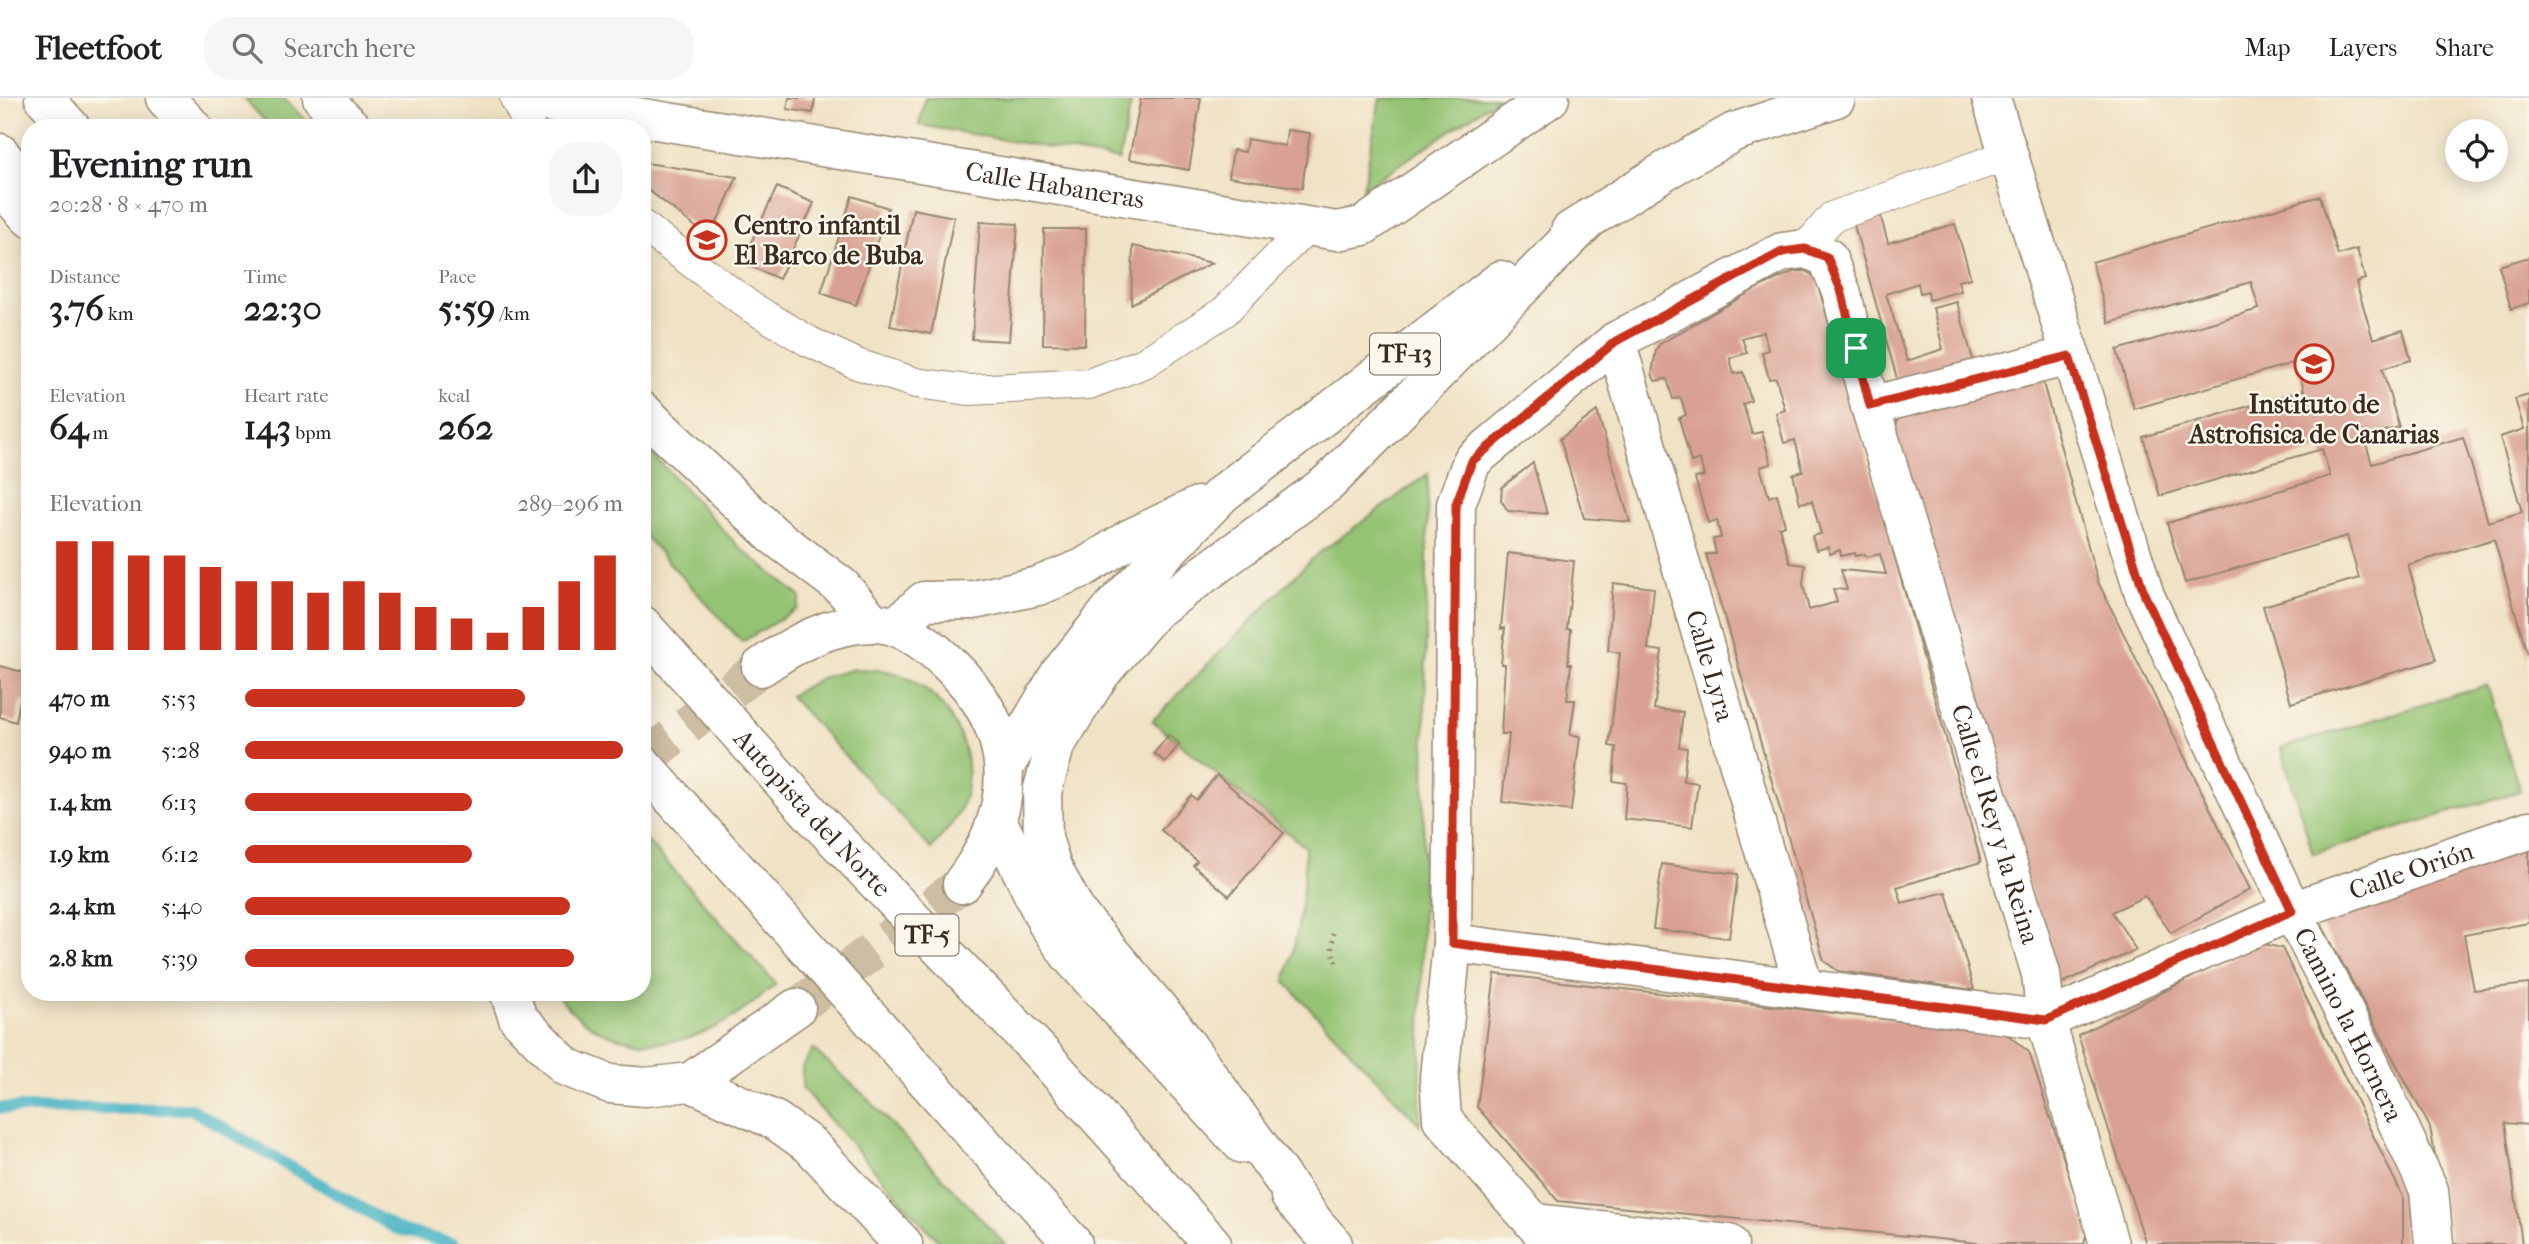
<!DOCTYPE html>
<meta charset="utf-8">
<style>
body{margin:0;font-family:"IM FELL French Canon",serif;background:#f6f6f6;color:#202124;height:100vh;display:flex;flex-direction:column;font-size:26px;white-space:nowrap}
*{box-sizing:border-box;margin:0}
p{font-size:23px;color:#757577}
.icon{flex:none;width:38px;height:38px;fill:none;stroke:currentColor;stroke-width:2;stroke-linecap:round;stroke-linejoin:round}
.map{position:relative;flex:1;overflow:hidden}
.drawer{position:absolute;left:21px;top:21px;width:630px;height:882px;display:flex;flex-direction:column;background:#fff;border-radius:28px;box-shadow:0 4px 18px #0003}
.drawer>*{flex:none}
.buttons{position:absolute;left:2445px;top:21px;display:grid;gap:14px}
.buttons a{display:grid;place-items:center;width:63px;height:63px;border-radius:50%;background:#fff;box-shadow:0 4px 18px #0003;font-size:35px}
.pin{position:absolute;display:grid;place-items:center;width:60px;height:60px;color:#fff;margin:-30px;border-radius:14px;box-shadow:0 4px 10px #0006}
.round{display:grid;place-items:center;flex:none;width:74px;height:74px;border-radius:28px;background:#f6f6f6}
.head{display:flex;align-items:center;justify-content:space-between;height:119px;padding:0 28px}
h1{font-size:38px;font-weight:700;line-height:52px}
.metrics{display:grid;grid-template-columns:repeat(3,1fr);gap:10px;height:119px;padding:7px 28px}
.metrics div{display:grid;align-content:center}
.metrics b{font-size:35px;font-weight:700}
.metrics small{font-size:19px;font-weight:400}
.metrics p{font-size:19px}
.chart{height:196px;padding:14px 28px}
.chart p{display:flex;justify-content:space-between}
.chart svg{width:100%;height:126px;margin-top:7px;stroke:#c8321e;stroke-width:6}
ul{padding:0 28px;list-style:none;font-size:23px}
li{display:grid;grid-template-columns:112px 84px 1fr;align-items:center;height:52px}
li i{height:18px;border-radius:9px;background:#c8321e}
header{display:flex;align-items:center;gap:42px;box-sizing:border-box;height:98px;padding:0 35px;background:#fff;border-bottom:2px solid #e0e0e0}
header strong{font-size:33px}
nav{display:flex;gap:38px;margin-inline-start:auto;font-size:24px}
.search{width:490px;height:63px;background:#f6f6f6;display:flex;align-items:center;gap:18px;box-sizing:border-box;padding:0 24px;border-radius:28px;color:#757577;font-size:26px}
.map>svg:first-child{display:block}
</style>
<header>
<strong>Fleetfoot</strong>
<div class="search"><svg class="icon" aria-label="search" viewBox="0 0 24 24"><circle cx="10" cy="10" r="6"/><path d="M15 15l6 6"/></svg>Search here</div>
<nav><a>Map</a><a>Layers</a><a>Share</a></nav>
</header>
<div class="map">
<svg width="2529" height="1146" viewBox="0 0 2529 1146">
<rect width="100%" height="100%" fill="#fbf7ec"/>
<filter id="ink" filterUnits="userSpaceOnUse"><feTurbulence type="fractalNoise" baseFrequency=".0143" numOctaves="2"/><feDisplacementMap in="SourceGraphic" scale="14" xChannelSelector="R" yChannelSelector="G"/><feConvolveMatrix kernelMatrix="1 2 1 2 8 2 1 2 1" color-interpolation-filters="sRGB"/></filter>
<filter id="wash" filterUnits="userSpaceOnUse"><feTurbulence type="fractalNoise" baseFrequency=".00686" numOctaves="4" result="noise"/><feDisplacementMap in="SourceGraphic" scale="28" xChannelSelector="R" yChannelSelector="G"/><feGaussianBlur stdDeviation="1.57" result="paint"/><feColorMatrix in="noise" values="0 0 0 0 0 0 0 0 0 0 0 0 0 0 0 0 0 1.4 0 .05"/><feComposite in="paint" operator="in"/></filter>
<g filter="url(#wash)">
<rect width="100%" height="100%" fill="#f0e2c4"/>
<g fill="#94c373" stroke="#687648" stroke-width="2">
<polygon points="244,0 283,0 314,30 271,30"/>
<polygon points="925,0 1132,0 1119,62 919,27"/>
<polygon points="1380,0 1499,0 1363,91"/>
<polygon points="642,345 739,449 801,499 797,511 742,544 642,435"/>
<path d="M1428 376 1420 1027 1285 884C1298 838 1305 797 1305 749L1152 623 1315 458Z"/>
<path d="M854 571C866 572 880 571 892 574 948 589 984 659 960 712 954 726 940 739 931 751L790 598 821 580Z"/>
<polygon points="2487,587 2520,693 2313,756 2281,650"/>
<path d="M642 737 776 886C754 905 732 923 705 934 660 953 603 946 570 911 565 906 559 902 557 894H642Z"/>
<polygon points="813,951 865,998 1005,1146 942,1146 926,1130 802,990 802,969"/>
</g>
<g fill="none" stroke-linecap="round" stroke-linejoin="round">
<polyline stroke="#47b3c3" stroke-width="12" points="0,1010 191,1011 397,1131 454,1146"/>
</g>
<g id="blocks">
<g fill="#d9a193" fill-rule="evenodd">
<polygon points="789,0 815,0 813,15 787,11"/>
<polygon points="1141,0 1201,0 1189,72 1129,61"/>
<polygon points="1287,32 1310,35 1302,90 1229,79 1233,52 1245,54 1247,41 1285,48"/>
<polygon points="646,65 737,79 710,140 642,87"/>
<polygon points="777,89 814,105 779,181 742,164"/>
<polygon points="852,98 888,110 856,207 821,195"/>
<polygon points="2320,98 2338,157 2357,151 2365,181 2356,184 2373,241 2403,232 2411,262 2382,271 2399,329 2364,339 2372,366 2463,339 2488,424 2522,414 2500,339 2524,331 2515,301 2529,297 2529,561 2494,441 2408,467 2436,562 2291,605 2263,508 2359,480 2347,438 2185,485 2167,425 2330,378 2322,351 2160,398 2143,339 2304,292 2296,264 2134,311 2117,252 2259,211 2251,184 2109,225 2092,164"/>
<polygon points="913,111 954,119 931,236 890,228"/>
<polygon points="1880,116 1888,145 1955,126 1971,180 1958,183 1961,193 1929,202 1928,193 1920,195 1918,185 1886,196 1907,263 1943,251 1933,210 1957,204 1976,273 1901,295 1853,124"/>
<polygon points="980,124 1018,126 1009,243 972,241"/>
<polygon points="1044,131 1086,131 1085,247 1043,246"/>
<polygon points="1133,148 1212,165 1131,206"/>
<polygon points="2529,159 2529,205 2511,211 2499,168"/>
<path d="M1795 173H1806L1816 180 1981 764 1897 789 1902 805 1946 794 1974 892 1838 873 1824 863 1706 456H1716L1713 441 1721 440 1717 422 1708 425 1695 380 1704 378 1700 361 1691 364 1679 320 1686 317 1681 300 1673 301 1667 281 1655 283 1652 276 1656 252 1660 246 1755 191ZM1764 234 1768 252 1762 254 1769 281 1776 280 1785 312 1776 315 1784 345 1795 342 1803 373 1793 376 1800 405 1812 403 1821 436 1812 438 1816 452 1828 449 1830 456 1840 452 1841 458 1855 455V458L1865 456 1866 459 1880 456 1886 476 1841 472 1847 492 1833 491 1837 504 1809 512 1803 486 1805 467 1790 465 1779 429 1785 427 1777 396 1769 399 1760 369 1771 366 1762 334 1752 336 1743 306 1751 303 1743 274 1734 276 1730 260 1747 255 1742 240Z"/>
<polygon points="2040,274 2098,484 2250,791 2171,835 2145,798 2112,814 2136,852 2058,887 1893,335 1900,317"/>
<polygon points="1597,313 1630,424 1584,420 1560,341"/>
<polygon points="1533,365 1547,416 1508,413 1501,402 1502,389"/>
<polygon points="1508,455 1574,463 1567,531 1571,531 1568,566 1571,566 1567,602 1575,602 1570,637 1580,638 1571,713 1502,704 1509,636 1501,636 1505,566 1501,566 1505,530 1501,531"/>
<polygon points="1613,485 1654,490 1648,551 1662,553 1654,611 1683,614 1679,649 1687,650 1683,683 1698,685 1692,729 1624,721 1627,685 1613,683 1616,649 1609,648 1620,555 1608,553"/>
<polygon points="0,568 30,576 30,605 20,602 16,624 0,619"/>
<polygon points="1169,637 1180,646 1165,664 1154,655"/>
<polygon points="1217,677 1284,735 1229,798 1193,767 1197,763 1161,732 1191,697 1196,702"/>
<polygon points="2529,740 2529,825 2464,837 2474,892 2529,886 2529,1027 2505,1025 2522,1146 2451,1146 2430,1029 2311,807"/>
<polygon points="1662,766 1738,776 1729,840 1653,831"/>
<polygon points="2259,845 2282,850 2403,1099 2403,1146 2146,1146 2078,937"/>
<polygon points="1495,876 2005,935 2029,954 2087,1133 2084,1146 1988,1146 1558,1103 1477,1009"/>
</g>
</g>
</g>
<g filter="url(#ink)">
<use href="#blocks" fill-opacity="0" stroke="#968671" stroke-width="2"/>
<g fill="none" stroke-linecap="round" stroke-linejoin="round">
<g stroke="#ccbda3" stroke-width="38" stroke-dasharray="38 19" stroke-linecap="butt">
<polyline points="642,663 761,569"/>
<polyline points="796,910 962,786"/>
</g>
<g stroke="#968671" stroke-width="32">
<g id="pedestrian">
<polyline points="515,0 530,30"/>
<polyline points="642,127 751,209 808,243 857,266 916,285 969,292 1089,286 1144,265 1224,214 1307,129"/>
<polyline points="1805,151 1832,119 2008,57"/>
</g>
</g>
<g stroke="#968671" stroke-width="41">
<g id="minor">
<path id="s1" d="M521 0 1337 133 1363 128 1550 0"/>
<path id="s2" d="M1991 0 2145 498 2292 813 2360 945 2429 1092 2434 1146"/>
<path id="s3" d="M1616 243 1804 890"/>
<polyline points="1870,308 2069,258"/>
<path id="s4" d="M1452 845 2046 922 2292 813 2529 732"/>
<polyline points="1534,1125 1729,1146"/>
<path id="s5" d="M1553 1146 1442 1021 1439 980 1452 845 1456 406 1472 363 1616 243 1782 154 1805 151 1827 159 1841 193 1870 308 2041 876 2046 922 2109 1146"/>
</g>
</g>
<g stroke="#968671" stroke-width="41">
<g id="tertiary">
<polyline points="998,724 1047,825 1071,859 1242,1046"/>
<polyline points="1290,1098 1333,1146"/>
</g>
</g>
<g stroke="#968671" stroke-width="41">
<g id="secondary">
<polyline points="322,0 352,30"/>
<polyline points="0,88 30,120"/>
<polyline points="642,313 773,437 841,488 873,525"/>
</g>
</g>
<g stroke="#968671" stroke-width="41">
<g id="primary">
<polyline points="1570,133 1663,74 1734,34 1836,0"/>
<polyline points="896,528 924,503 974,502 1038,488 1083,470 1129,441 1198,408"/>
<path d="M761 569C794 546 831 525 874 525 901 525 928 546 947 564 1020 632 1020 709 962 786"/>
<polyline points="1005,668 1060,575 1112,510 1222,396 1501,182"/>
<polyline points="509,894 518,920 566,969 610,986 646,989 690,984 796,910"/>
<polyline points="1313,1123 1173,928 1077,815 1052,769 1043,740 1042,694 1055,648 1076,614 1101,575 1154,513 1328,385 1591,119"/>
</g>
</g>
<g stroke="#968671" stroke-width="41">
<g id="motorway">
<polyline points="44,0 71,30"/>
<polyline points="165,0 193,30"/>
<polyline points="0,55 30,98"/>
<path id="s6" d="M642 527 815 720 1041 955 1212 1146"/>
<polyline points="642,666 1073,1146"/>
<polyline points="690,984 776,1023 810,1047 903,1146"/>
</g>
</g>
<polyline stroke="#968671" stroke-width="4.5" stroke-dasharray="2 5" stroke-linecap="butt" points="1333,835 1332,851 1337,868"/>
<use href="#pedestrian" stroke="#fff" stroke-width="30"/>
<use href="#minor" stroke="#fff" stroke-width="38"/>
<use href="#tertiary" stroke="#fff" stroke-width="38"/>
<use href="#secondary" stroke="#fff" stroke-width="38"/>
<use href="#primary" stroke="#fff" stroke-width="38"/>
<use href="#motorway" stroke="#fff" stroke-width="38"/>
</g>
</g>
<g fill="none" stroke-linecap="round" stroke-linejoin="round" filter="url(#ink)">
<g stroke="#fff" stroke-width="14">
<polygon id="route" points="1805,151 1827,159 1841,192 1870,308 2069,258 2145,498 2292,813 2046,922 1452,845 1456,406 1472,363 1616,243 1782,154"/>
</g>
<use href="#route" stroke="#c8321e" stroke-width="9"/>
</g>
<defs>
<g id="school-ring" transform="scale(2.0125)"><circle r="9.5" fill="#fbf7ec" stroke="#c8321e" stroke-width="1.5"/><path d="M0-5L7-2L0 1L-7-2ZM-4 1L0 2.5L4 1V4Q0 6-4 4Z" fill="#c8321e"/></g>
<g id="university-ring" transform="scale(2.0125)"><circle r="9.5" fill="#fbf7ec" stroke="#c8321e" stroke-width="1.5"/><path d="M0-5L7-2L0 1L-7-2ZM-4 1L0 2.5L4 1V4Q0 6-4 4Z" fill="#c8321e"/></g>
</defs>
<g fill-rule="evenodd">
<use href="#school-ring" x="707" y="142"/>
<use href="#university-ring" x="2314" y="266"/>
</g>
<g text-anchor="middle" stroke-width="5" stroke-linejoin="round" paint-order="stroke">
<g fill="#fbf7ec" stroke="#75685c" stroke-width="2">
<rect x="1370" y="235.5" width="70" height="41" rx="5"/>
<rect x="895.5" y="816.5" width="63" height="41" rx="5"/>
</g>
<g font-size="24" font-weight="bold" fill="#3b2a1e">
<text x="1405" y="264">TF-13</text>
<text x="927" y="845">TF-5</text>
</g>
<g font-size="26" fill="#3b2a1e" stroke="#fbf7ec">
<text dy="9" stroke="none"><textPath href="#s1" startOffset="541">Calle Habaneras</textPath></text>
<text dy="9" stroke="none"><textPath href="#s3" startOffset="338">Calle Lyra</textPath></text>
<text dy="9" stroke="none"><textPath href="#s6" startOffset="254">Autopista del Norte</textPath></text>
<text dy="9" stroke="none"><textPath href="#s5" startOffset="1843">Calle el Rey y la Reina</textPath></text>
<text dy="9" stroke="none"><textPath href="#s4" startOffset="994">Calle Orión</textPath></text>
<text dy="9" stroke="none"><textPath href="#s2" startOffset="996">Camino la Hornera</textPath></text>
</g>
<g font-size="26" font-weight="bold" fill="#3b2a1e" stroke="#fbf7ec" text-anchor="start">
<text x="734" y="136">Centro infantil<tspan x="734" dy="30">El Barco de Buba</tspan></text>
<text x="2314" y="315" text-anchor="middle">Instituto de<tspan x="2314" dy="30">Astrofisica de Canarias</tspan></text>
</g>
</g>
</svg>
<div class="buttons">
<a><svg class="icon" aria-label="locate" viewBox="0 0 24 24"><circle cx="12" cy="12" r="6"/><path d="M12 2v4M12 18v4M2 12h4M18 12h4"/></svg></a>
</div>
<div class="pin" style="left:1856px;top:250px;background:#1e9e55"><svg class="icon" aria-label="arrive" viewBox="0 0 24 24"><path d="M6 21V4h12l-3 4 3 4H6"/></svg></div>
<section class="drawer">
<div class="head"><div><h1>Evening run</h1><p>20:28 · 8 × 470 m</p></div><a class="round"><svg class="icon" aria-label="share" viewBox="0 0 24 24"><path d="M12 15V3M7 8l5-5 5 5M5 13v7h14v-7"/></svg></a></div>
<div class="metrics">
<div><p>Distance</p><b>3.76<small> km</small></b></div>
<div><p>Time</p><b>22:30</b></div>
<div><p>Pace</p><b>5:59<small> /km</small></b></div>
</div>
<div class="metrics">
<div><p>Elevation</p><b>64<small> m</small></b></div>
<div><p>Heart rate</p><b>143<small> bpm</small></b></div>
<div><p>kcal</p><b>262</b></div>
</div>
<div class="chart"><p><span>Elevation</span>289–296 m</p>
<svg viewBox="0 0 160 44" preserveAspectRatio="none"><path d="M5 44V6M15 44V6M25 44V11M35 44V11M45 44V15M55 44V20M65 44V20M75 44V24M85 44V20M95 44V24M105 44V29M115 44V33M125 44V38M135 44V29M145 44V20M155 44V11"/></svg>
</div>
<ul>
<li><b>470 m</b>5:53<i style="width:74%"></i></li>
<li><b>940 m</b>5:28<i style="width:100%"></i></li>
<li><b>1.4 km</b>6:13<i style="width:60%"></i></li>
<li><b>1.9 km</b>6:12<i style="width:60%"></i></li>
<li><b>2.4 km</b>5:40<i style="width:86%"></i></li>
<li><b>2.8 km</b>5:39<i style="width:87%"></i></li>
</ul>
</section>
</div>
